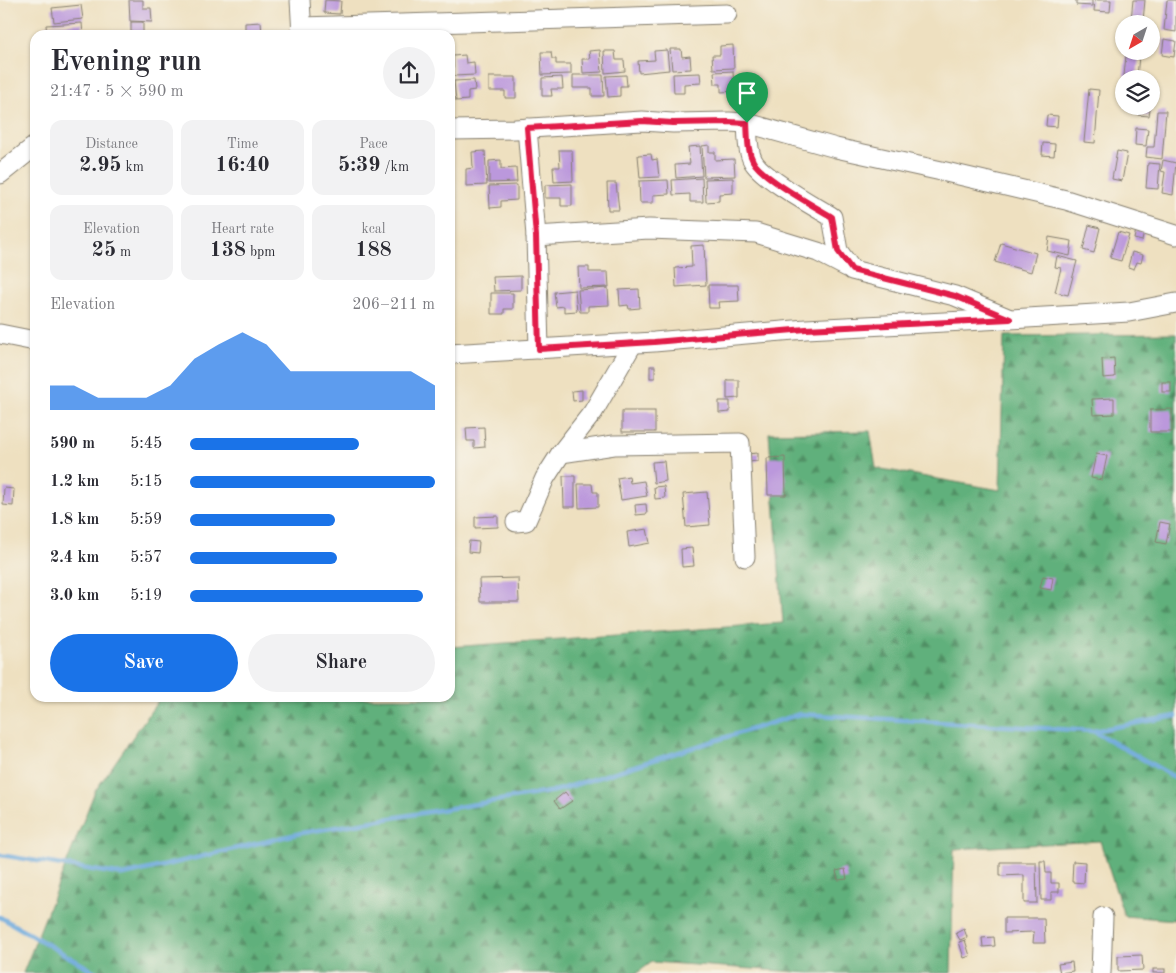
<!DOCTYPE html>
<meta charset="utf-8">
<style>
body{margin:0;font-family:"Old Standard TT",serif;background:#f2f2f3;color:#2b2b33;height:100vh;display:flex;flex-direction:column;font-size:19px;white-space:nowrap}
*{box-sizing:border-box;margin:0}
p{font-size:16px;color:#7c7c81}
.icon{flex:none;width:28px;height:28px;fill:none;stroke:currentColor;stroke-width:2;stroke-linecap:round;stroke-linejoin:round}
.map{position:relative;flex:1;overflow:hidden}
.sheet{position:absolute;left:30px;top:30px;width:425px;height:672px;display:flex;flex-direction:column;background:#fff;border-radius:15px;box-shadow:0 1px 4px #0004}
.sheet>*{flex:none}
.needle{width:32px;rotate:219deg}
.buttons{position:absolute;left:1115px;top:15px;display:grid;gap:10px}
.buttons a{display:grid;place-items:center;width:45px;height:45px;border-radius:50%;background:#fff;box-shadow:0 1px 4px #0004;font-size:25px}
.pin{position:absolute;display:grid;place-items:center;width:42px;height:42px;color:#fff;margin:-51px -21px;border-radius:50% 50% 50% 0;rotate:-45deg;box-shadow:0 0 5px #0007}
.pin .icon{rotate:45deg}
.round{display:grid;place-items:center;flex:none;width:52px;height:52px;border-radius:26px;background:#f2f2f3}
.head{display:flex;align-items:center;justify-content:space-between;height:85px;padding:0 20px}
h1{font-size:28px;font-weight:700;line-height:38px}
.figures{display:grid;grid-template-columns:repeat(3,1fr);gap:8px;height:85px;padding:5px 20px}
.figures div{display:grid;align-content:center;border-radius:12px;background:#f2f2f3;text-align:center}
.figures b{font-size:21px;font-weight:700}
.figures small{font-size:14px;font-weight:400}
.figures p{font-size:14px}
.chart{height:140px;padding:10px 20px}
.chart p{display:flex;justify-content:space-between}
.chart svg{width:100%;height:90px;margin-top:5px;fill:#1a73e8;opacity:.7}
.cta{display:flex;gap:10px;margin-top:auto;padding:10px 20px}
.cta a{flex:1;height:58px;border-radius:30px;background:#1a73e8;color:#fff;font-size:20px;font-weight:700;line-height:58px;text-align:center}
.cta a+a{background:#f2f2f3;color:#2b2b33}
ul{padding:0 20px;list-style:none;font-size:16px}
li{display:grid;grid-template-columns:80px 60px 1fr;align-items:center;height:38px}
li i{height:12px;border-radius:6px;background:#1a73e8}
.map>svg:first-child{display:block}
</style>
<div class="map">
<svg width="1176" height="973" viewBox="0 0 1176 973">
<defs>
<pattern id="forest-firs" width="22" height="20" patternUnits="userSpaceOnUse" patternTransform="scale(1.25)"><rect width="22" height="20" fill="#61b07b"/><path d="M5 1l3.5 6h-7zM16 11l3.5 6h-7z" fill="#4f8e64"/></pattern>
</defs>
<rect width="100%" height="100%" fill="#f7f3e8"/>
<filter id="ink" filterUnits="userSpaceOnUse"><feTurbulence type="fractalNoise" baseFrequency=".02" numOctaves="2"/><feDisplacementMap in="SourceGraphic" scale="10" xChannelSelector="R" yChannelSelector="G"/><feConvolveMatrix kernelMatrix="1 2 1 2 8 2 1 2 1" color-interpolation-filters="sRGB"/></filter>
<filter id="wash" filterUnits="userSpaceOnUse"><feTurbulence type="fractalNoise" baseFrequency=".0096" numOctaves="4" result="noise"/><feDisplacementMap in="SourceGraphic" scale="20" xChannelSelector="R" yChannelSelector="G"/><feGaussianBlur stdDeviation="1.12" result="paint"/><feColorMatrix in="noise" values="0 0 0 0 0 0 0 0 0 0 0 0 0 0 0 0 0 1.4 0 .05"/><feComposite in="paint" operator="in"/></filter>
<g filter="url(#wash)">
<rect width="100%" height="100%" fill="#eee0c0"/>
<polygon fill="url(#forest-firs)" stroke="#3e664c" points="1176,334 1176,920 1124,916 1100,841 954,849 951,973 810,973 652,962 637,973 23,973 95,791 160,698 450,698 450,647 783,623 769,433 870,431 876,468 1000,490 1004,336"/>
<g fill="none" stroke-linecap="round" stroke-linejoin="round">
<g stroke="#6ba8dc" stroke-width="4.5">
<polyline points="1093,731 1176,778"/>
<polyline points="0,855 124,875 301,833 555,791 800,714 1093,731 1176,716"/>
<polyline points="0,917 97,973"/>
</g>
</g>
<g id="blocks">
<g fill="#bb98dc">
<polygon points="129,0 143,0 143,8 151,8 152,22 130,21"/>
<polygon points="325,0 341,1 340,14 324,13"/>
<polygon points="1076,0 1092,0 1092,6 1076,5"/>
<polygon points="1095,0 1111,0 1110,12 1094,11"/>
<polygon points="1133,0 1145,0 1143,21 1131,20"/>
<polygon points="1167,0 1176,0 1176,32 1164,30"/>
<polygon points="81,5 83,19 54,22 52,8"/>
<rect x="131" y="22" width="12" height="13"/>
<polygon points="261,22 262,35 245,35 245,23"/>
<polygon points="82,23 83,35 47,35 46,25"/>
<polygon points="1151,34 1155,35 1152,52 1151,52"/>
<polygon points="1164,39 1176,41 1174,57 1162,55"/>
<polygon points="733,45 734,68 713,69 712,55 720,55 720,46"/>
<polygon points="670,49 681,49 682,57 690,56 691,69 672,70"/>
<polygon points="600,50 602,72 583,73 582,59 590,59 589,51"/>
<polygon points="667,50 669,70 639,73 638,61 655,60 654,51"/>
<polygon points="604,51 615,51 616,60 624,60 625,71 605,73"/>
<polygon points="541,52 551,52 552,59 556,59 556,64 571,64 571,74 542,75"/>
<polygon points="465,55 466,63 474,62 475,75 454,76 453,56"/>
<polygon points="1126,55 1139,56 1137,77 1124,76"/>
<polygon points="733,71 734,91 721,92 721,84 715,84 714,72"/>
<polygon points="700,73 701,83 684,84 684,93 674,93 673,74"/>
<polygon points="573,75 603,75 604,96 592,96 592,88 573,88"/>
<polygon points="626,75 627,86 620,86 620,96 608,97 606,76"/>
<polygon points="489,77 516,77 516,98 505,98 505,91 489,91"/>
<polygon points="562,77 563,89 551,89 552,96 542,96 542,78"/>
<polygon points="474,80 475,90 468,91 468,100 456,101 454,81"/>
<polygon points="1089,89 1099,90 1095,143 1084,142"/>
<polygon points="1139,107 1150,109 1149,116 1138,115"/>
<polygon points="1157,111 1166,111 1162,159 1146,157 1147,147 1154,147"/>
<polygon points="1047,115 1058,116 1057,127 1046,126"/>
<polygon points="1136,128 1148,129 1146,146 1135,145"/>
<polygon points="1043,143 1055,144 1054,156 1042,155"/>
<polygon points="709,145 709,152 715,152 715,160 734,159 735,176 704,177 702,146"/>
<polygon points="700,146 702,176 676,178 675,165 690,164 688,147"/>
<polygon points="559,150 572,150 573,181 554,182 553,167 560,167"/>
<polygon points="485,151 487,185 466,186 466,169 473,168 472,152"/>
<polygon points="1117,151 1127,153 1122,181 1112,179"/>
<polygon points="651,154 652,160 657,159 659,177 640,178 638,155"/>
<polygon points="501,160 501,169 516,168 517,182 489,183 489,161"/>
<polygon points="1163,160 1176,163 1173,195 1162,193 1165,172 1161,171"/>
<polygon points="1148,163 1160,164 1158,189 1146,188"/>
<polygon points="702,178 703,202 690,202 690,194 673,195 672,180"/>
<polygon points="733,178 733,193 719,194 719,201 706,202 705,179"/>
<polygon points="668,180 669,194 653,195 653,203 640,203 639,181"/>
<polygon points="607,183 616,183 619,210 608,210"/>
<polygon points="572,184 572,206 561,206 561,198 545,198 545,185"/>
<polygon points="517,185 517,200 501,201 501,207 490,208 489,186"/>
<polygon points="1089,225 1100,228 1094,253 1083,250"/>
<polygon points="1136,230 1144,232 1142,241 1134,239"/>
<polygon points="1118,232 1129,235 1121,261 1110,258"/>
<polygon points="1049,237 1072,241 1070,256 1047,251"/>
<polygon points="1001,243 1036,253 1031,272 995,262"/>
<polygon points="704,245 706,285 676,287 675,268 692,267 691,246"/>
<polygon points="1132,252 1143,255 1141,263 1137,262 1134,269 1128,267"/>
<polygon points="1057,256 1077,261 1068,295 1055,292 1061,268 1055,267"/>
<polygon points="578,267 589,267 589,272 608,272 609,287 579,288"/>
<polygon points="521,276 521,290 494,291 493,277"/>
<polygon points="708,285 738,285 739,301 718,302 719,308 709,308"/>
<polygon points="608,288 609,305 588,306 588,312 580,312 578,290"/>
<polygon points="639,289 640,308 629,309 628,305 620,306 619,290"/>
<polygon points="575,290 577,311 564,312 564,306 556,307 554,292"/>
<polygon points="491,293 513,293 513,309 504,309 504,314 491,314"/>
<polygon points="1114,358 1115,377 1103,378 1102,359"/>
<rect x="650" y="366" width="5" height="12"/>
<polygon points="727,380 739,380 739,398 727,399"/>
<rect x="1162" y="382" width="9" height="10"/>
<polygon points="582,390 582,400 573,401 572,391"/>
<polygon points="1114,398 1114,414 1093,415 1092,399"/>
<polygon points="719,401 730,401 730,412 719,413"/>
<polygon points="1172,409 1172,432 1150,432 1150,410"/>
<rect x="622" y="411" width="33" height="21"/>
<polygon points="484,427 485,447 474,448 474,441 467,441 466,428"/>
<polygon points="758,453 758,461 748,462 747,454"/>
<polygon points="1096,454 1107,456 1102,480 1091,478"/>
<polygon points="785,457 786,495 768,495 767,458"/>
<polygon points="664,461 666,481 654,483 652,462"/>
<polygon points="563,476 575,476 575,507 564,507"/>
<polygon points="629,476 630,483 644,481 647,496 621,500 617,478"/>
<polygon points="578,484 592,484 593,492 598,492 598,507 579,508"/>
<polygon points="664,486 665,498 655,499 654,487"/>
<polygon points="4,488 14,489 13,506 3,505"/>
<polygon points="707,492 710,525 686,527 683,494"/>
<polygon points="646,504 647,514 636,515 635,505"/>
<polygon points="498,516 498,527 475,528 475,517"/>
<polygon points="1160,522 1170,524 1166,544 1156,542"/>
<polygon points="647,529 650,543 629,547 627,532"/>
<polygon points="469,541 479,542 478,553 468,552"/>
<polygon points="692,548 694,566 682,567 681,549"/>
<polygon points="1043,576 1053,578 1051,590 1040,588"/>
<polygon points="518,578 519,602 480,602 479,579"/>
<polygon points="565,792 572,801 560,809 554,801"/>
<polygon points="1040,861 1045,861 1046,873 1051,873 1051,883 1059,883 1059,892 1051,892 1051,900 1041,900"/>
<polygon points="1073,861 1085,862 1084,883 1072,882"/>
<polygon points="1000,862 1036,862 1037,903 1024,903 1024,875 1000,876"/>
<polygon points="845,869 847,879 838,880 836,871"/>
<polygon points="1004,918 1044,918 1045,943 1033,943 1034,932 1004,933"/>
<polygon points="964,929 967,937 960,940 956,933"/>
<polygon points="994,937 995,946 983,947 982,938"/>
<polygon points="965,940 970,956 964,958 959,942"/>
<polygon points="1142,955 1143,970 1118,971 1118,956"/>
<polygon points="1072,962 1073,971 1060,973 1058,964"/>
<rect x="1153" y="969" width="12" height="4"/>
</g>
</g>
</g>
<g filter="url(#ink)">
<use href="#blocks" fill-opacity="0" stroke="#857e6e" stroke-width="1"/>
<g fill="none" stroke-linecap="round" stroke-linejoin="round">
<g stroke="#857e6e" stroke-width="21">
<g id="minor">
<polyline points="300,0 302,35"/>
<polyline points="302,27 727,14"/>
<polyline points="747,123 836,148 946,172 1066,200 1176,235"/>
<polyline points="527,128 536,236 539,349"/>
<path d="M450 130 515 129 642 121 673 123 729 122 747 123C748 136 747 150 753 161 761 177 814 206 832 217L838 251 852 270 955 296 1010 319 1129 312 1176 303"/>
<polyline points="0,174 35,146"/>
<polyline points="536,236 649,229 756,233 818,252 847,267"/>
<polyline points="0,334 35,341"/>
<polyline points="450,354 654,342 806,329 1004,319"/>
<polyline points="561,453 614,445 740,443 745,557"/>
<polyline points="516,522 526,521 545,478 561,453 593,412 633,343"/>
<polyline points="1101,973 1103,917"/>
</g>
</g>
<use href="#minor" stroke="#fff" stroke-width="19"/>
</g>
</g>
<g fill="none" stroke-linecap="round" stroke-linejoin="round" filter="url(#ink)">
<g stroke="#fff" stroke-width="10">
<path id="route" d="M642 121 673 123 729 122 747 123C748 136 747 150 753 161 761 177 814 206 832 217L838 251 852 270 955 296 1010 319 806 329 654 342 539 349 536 236 527 128Z"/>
</g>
<use href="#route" stroke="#e11d48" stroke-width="6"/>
</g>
</svg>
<div class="buttons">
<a><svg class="needle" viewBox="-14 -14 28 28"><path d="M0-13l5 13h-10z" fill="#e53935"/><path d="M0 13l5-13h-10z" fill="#7c7c81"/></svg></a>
<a><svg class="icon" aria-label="layers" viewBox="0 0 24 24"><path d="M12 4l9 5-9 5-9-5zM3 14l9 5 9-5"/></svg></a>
</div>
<div class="pin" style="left:747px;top:123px;background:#1e9e55"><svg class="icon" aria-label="arrive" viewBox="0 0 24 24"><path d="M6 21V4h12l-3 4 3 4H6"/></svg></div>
<section class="sheet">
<div class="head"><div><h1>Evening run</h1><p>21:47 · 5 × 590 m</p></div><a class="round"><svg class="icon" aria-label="share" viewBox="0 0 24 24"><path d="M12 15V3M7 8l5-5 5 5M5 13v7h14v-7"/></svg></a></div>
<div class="figures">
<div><p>Distance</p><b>2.95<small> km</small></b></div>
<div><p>Time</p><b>16:40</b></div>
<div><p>Pace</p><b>5:39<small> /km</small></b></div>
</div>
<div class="figures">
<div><p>Elevation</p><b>25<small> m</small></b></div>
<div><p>Heart rate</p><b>138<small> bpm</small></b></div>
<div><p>kcal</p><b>188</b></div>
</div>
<div class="chart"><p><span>Elevation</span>206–211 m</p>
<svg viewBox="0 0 160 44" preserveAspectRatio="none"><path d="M0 44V32L10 32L20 38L30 38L40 38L50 32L60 19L70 12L80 6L90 12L100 25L110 25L120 25L130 25L140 25L150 25L160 32V44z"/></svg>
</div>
<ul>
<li><b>590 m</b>5:45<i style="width:69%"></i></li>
<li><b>1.2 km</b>5:15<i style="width:100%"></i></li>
<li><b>1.8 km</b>5:59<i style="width:59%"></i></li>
<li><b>2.4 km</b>5:57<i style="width:60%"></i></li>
<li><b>3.0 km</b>5:19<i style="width:95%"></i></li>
</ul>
<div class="cta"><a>Save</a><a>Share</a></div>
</section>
</div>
